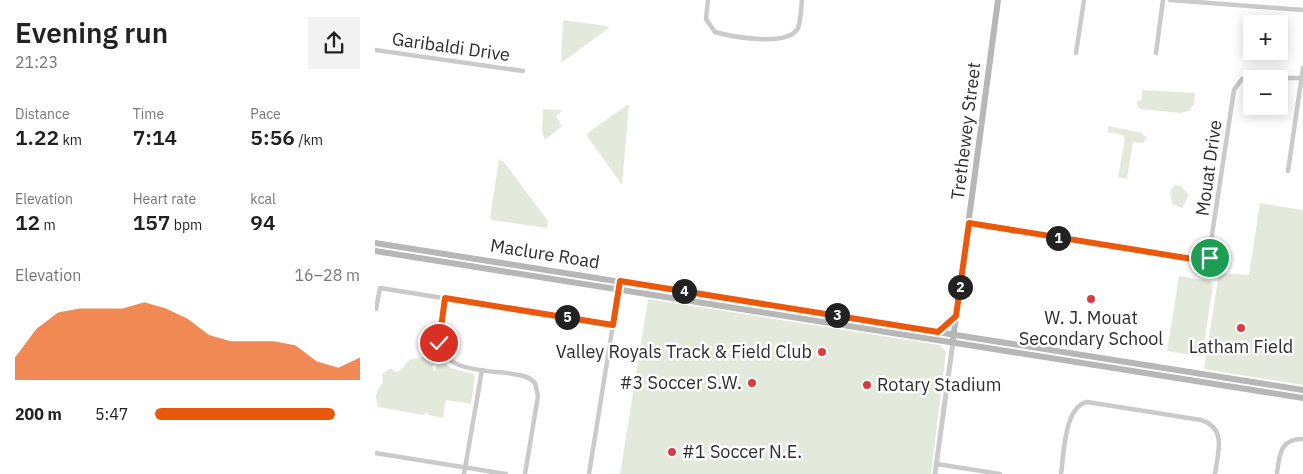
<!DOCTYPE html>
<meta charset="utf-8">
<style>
body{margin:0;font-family:"IBM Plex Sans",sans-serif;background:#f2f2f2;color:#222;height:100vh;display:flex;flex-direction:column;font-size:19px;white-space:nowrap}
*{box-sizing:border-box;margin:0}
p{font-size:16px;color:#767676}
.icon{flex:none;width:28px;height:28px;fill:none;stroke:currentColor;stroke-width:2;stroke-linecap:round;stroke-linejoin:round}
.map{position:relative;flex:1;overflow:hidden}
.sheet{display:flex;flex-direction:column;background:#fff;width:375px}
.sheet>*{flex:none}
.tools{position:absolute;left:868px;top:15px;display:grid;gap:10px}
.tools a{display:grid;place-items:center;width:45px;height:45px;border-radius:0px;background:#fff;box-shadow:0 2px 12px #0003;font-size:25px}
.pin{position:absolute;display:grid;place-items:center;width:42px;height:42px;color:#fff;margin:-21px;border:2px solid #fff;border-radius:50%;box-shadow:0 1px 5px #0007}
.km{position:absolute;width:25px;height:25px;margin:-12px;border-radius:50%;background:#222;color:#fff;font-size:14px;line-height:25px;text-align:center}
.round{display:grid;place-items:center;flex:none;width:52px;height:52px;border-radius:0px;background:#f2f2f2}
.head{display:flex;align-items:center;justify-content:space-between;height:85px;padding:0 15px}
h1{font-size:28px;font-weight:600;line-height:38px}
.figures{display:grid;grid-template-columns:repeat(3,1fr);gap:8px;height:85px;padding:5px 15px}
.figures div{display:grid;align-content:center}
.figures b{font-size:21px;font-weight:600}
.figures small{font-size:14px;font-weight:400}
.figures p{font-size:14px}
.chart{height:140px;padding:10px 15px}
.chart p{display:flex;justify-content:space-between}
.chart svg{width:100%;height:90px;margin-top:5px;fill:#ea580c;opacity:.7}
ul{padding:0 15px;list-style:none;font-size:16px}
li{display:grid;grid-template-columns:80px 60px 1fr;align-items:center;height:38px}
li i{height:12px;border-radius:6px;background:#ea580c}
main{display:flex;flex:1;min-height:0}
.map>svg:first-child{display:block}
</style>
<main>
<section class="sheet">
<div class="head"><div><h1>Evening run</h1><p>21:23</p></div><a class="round"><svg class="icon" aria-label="share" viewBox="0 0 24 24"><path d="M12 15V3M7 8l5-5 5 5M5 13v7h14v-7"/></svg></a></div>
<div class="figures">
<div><p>Distance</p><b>1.22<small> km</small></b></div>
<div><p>Time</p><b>7:14</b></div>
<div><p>Pace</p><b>5:56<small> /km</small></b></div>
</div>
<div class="figures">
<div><p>Elevation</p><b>12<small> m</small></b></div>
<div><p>Heart rate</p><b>157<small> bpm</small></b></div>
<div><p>kcal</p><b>94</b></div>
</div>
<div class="chart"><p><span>Elevation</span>16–28 m</p>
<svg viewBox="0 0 160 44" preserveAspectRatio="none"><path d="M0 44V33L10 19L20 11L30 9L40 9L50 9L60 6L70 9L80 14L90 22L100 25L110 25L120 25L130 27L140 35L150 38L160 33V44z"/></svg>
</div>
<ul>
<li><b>200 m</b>5:47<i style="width:88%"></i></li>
</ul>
</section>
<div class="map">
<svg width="928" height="474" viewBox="0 0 928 474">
<rect width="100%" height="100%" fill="#fff"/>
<g fill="#e3eadb">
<polygon points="188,20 232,26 234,28 186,63"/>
<polygon points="767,90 820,93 819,104 814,111 805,113 766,109 762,106 762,101 767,100"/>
<polygon points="252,105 254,106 247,185 212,136 213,133"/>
<polygon points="168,109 186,110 186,112 181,116 187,126 170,140 167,131"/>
<polygon points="733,126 767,133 772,138 768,143 758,142 752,179 743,177 750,138 748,135 733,132"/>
<polygon points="124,159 129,162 173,221 172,228 117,220 115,218"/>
<polygon points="799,185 806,186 814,195 807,208 797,204 795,192"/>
<polygon points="885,203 928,210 928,385 829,369 844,273 874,275"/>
<polygon points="804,276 835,281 838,286 827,357 792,351"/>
<polygon points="273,299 565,345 571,352 556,474 245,474"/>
<path d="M53 356 59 358 60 364 57 367 60 372 63 356 75 368 99 374 100 377 96 404 71 400 68 418 53 415V412L48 415 3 407C0 397 0 391 8 383L7 374 16 368 20 372 25 371 34 360Z"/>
</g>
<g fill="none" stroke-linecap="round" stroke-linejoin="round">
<g stroke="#cacaca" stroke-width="4.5">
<path d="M333 0 331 19 340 32C357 37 414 47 423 28 426 20 426 9 427 0"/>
<polyline points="795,0 928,10"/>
<polyline points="0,50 148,71"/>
<polyline points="701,53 709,0"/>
<polyline points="781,53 788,0"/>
<polyline points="913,171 928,68"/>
<polyline points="594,223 833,261 859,90 867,79 871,78 927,78"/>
<path d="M70 298C68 311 64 324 64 337 64 371 107 370 132 373 143 375 153 375 160 383L163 396 150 474"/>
<polyline points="1,309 5,288 238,325"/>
<polyline points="0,453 131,474"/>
<polyline points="562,464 625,474"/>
<polyline points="89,474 107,370"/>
<polyline points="214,474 245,281"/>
<path d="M686 474C689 454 689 407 712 402L826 420C852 428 843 452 840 474"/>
<path d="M902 474C904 456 905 438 928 439"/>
</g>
<polyline stroke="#cacaca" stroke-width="5" points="560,474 578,342"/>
<g stroke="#b7b7b7" stroke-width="6">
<polyline points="0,243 928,390"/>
<polyline points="0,251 928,398"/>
<polyline points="563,332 581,316"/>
<polyline points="578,339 623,0"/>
</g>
</g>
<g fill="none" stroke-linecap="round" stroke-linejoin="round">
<g stroke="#fff" stroke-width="10">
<polyline id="route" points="64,343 70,298 238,325 245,281 563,332 581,316 594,223 830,261 835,258"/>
</g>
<use href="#route" stroke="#ea580c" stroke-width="6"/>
</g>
<g fill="#d83b41" stroke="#fff" stroke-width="2">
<circle cx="716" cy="299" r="5"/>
<circle cx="866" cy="328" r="5"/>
<circle cx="447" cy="352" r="5"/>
<circle cx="377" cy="383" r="5"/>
<circle cx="492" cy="385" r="5"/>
<circle cx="297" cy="452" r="5"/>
</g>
<g text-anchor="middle" stroke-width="5" stroke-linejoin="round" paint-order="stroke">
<g font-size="18" fill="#2d2d2d" stroke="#fff">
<text transform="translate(76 47) rotate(8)" y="6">Garibaldi Drive</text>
<text transform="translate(591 131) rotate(-83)" y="6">Trethewey Street</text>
<text transform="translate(834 168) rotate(-82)" y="6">Mouat Drive</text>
<text transform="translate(170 254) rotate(9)" y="6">Maclure Road</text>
</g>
<g font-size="18" fill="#2d2d2d" stroke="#fff">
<text x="716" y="324">W. J. Mouat<tspan x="716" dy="21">Secondary School</tspan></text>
<text x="866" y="353">Latham Field</text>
<text x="437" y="358" text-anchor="end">Valley Royals Track &amp; Field Club</text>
<text x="367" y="389" text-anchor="end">#3 Soccer S.W.</text>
<text x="502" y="391" text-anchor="start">Rotary Stadium</text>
<text x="307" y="458" text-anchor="start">#1 Soccer N.E.</text>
</g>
</g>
</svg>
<div class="tools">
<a>+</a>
<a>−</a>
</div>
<div class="pin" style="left:835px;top:258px;background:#1e9e55"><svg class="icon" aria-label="arrive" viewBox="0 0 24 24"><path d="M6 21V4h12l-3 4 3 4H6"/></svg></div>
<div class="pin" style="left:64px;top:343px;background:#d93025"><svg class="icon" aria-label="check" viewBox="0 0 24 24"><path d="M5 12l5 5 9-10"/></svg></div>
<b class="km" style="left:683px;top:238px">1</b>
<b class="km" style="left:585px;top:287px">2</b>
<b class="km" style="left:462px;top:315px">3</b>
<b class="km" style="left:309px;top:291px">4</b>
<b class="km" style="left:192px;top:317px">5</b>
</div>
</main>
